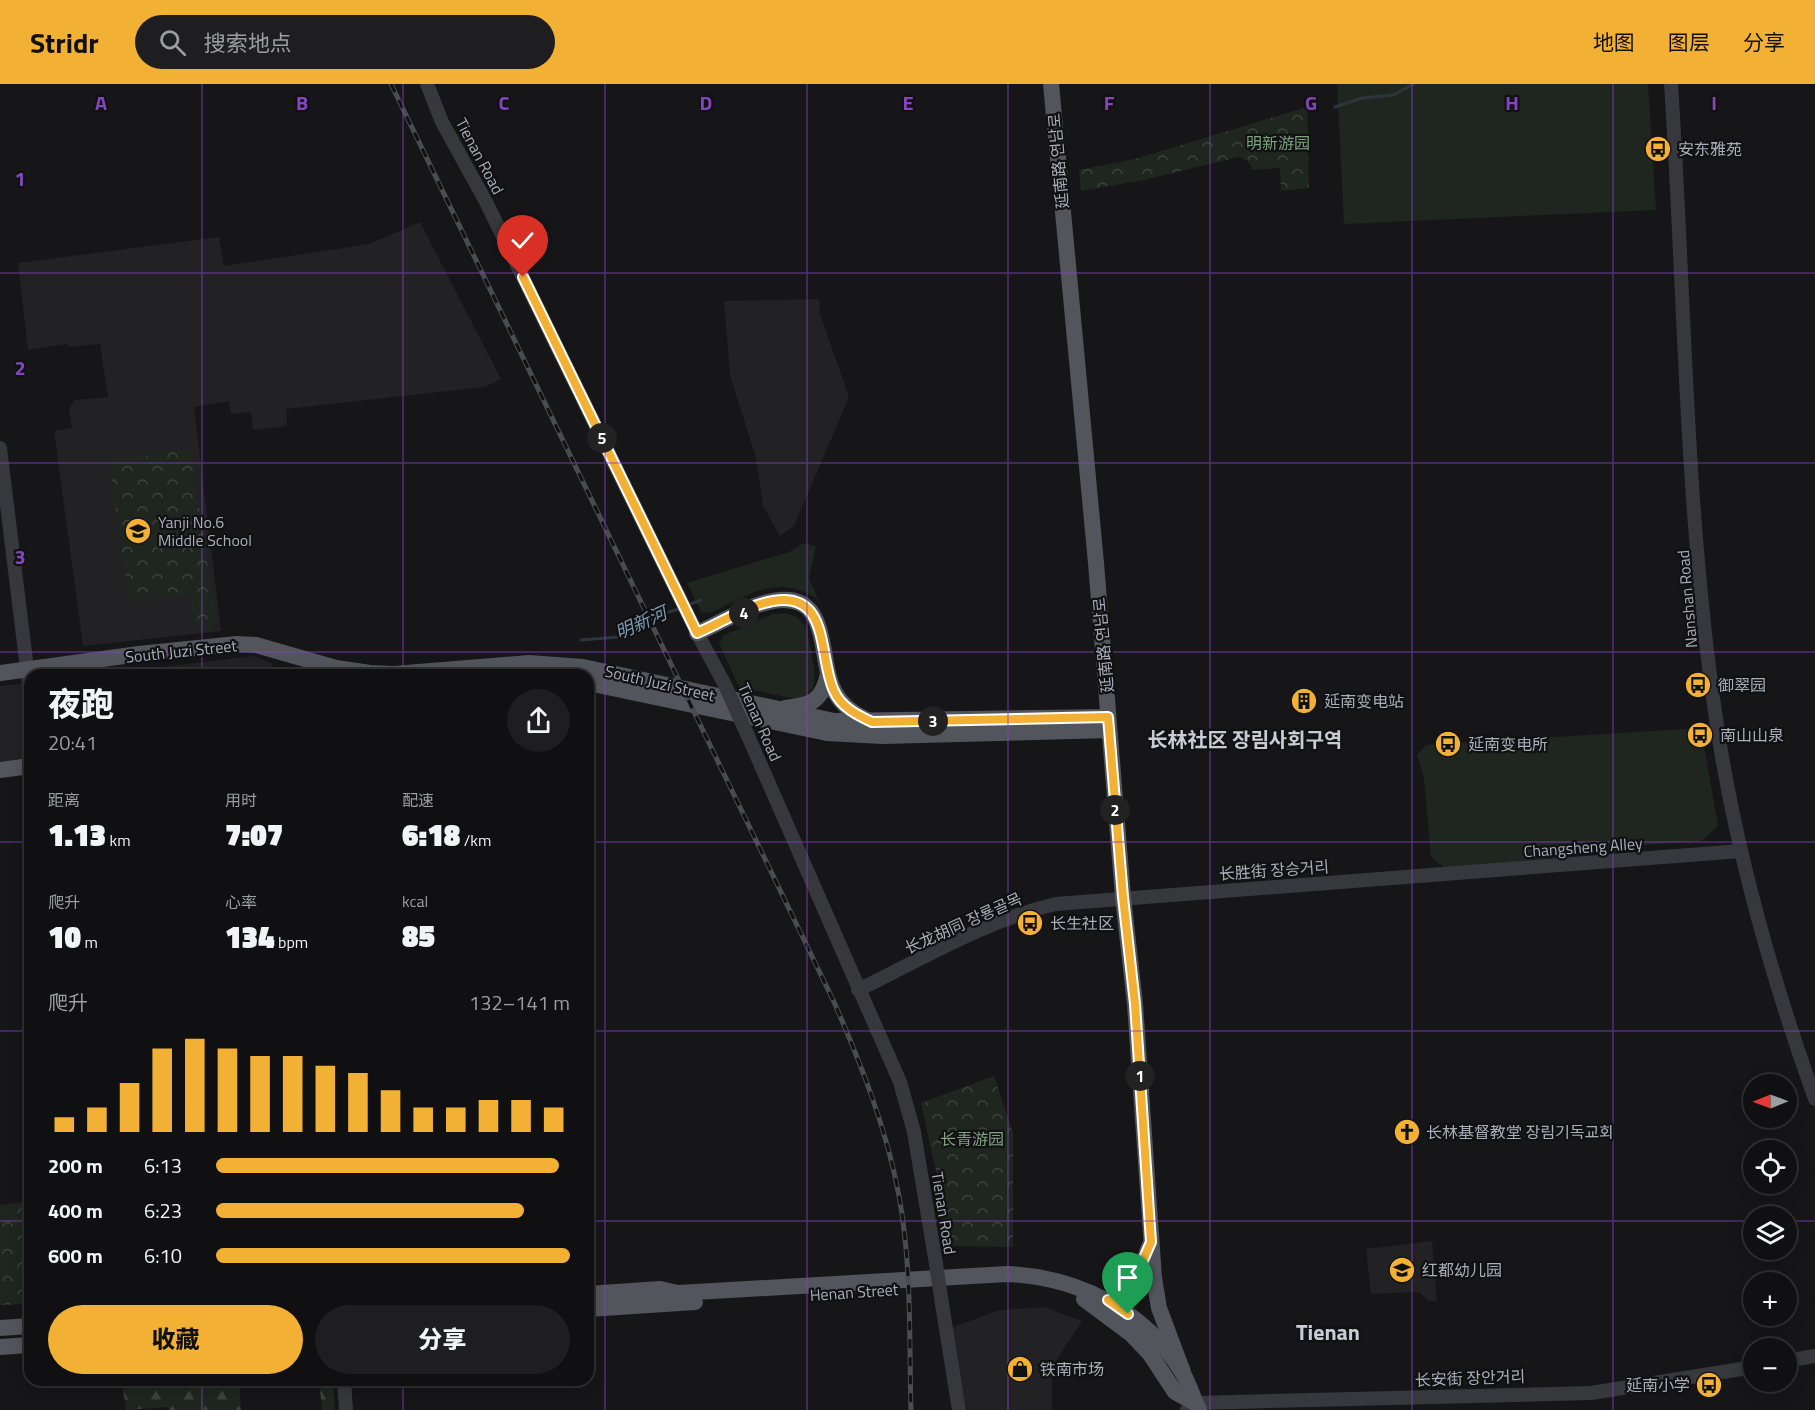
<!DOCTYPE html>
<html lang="zh">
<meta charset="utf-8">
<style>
body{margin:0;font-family:"Titillium Web","Noto Sans SC","Noto Sans KR",sans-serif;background:#1e1e20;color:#f1f3f6;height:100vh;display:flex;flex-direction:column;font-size:22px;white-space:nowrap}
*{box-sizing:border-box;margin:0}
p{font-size:20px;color:#9c9d9f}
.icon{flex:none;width:33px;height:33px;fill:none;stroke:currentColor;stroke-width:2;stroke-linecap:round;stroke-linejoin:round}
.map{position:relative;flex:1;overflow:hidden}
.sheet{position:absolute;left:24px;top:585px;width:570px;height:717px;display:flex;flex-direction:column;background:#101012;border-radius:18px;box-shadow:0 3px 15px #0003,0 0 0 2px #303032}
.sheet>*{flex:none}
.needle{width:39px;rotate:269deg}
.buttons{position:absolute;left:1743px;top:990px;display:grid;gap:12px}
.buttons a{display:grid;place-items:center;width:54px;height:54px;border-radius:50%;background:#101012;box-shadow:0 3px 15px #0003,0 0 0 2px #303032;font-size:30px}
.pin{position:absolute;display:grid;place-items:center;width:51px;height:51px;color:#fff;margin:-62px -26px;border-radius:50% 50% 50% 0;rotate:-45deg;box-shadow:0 0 6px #0007}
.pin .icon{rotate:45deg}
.km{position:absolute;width:30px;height:30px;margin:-15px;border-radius:50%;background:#222;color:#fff;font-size:16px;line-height:30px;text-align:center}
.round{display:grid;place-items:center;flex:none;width:63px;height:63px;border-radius:32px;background:#1e1e20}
.summary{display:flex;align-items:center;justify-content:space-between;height:102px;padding:0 24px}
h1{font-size:33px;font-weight:800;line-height:45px}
.figures{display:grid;grid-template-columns:repeat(3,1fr);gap:9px;height:102px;padding:6px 24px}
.figures div{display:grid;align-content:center}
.figures b{font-size:30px;font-weight:800}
.figures small{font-size:16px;font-weight:400}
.figures p{font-size:16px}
.chart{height:168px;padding:12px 24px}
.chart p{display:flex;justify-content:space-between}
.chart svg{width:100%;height:108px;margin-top:6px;stroke:#f2b134;stroke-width:6}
.cta{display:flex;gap:12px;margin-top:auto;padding:12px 24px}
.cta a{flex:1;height:69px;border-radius:36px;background:#f2b134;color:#111;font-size:24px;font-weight:800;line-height:69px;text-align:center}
.cta a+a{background:#1e1e20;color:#f1f3f6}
ul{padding:0 24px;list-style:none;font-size:20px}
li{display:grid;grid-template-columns:96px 72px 1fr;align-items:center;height:45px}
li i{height:15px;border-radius:8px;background:#f2b134}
header{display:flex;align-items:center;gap:36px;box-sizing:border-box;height:84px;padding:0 30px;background:#f2b134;color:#111}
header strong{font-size:28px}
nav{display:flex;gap:33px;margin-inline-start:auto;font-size:21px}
.search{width:420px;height:54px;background:#1e1e20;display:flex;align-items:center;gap:15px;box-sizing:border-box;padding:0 21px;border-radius:33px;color:#9c9d9f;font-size:22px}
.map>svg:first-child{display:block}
</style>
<header>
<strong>Stridr</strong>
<div class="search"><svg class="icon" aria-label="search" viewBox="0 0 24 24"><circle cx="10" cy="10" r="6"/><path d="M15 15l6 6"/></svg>搜索地点</div>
<nav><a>地图</a><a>图层</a><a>分享</a></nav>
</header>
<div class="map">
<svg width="1815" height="1326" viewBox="0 0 1815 1326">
<defs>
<pattern id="forest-firs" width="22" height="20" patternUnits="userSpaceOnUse" patternTransform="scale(1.5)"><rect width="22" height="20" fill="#1e261f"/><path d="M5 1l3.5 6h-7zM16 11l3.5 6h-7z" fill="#3c433d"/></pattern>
<pattern id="park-crowns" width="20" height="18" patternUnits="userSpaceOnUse" patternTransform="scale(1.5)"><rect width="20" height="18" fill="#1e261f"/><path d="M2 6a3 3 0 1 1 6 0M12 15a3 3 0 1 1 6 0" fill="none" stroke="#3c433d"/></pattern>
</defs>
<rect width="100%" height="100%" fill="#161618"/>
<g fill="#222225">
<polygon points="420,138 501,295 485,303 286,325 287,342 253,346 251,328 231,330 229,317 194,323 221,547 83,562 54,347 72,344 69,325 75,316 108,313 100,260 70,263 66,260 28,266 18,179 219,153 224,182 369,160"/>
<polygon points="819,215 820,230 849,313 794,442 780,452 763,422 756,374 730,291 724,217"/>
<polygon points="253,572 272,579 274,591 95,591"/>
<polygon points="30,599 30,678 0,682 0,602"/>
<polygon points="1432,1157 1437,1217 1429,1217 1419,1208 1371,1210 1366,1165"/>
<polygon points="1044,1223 1082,1237 1052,1283 1052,1326 967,1326 950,1244 1000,1226"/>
</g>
<g fill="#1e261f">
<polygon points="1337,0 1648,0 1656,126 1344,140"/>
<path d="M803 459 816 462 809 495 819 516C777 488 751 511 710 529L701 528 687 499 789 468Z"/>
<polygon points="785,529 797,533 807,544 815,590 813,604 807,611 795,615 739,603 719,559 724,551 773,530"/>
<polygon points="1701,644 1718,742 1701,757 1630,762 1627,767 1445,784 1431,773 1424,694 1417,671 1426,661"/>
</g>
<g fill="url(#forest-firs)">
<polygon points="122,1296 239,1296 241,1326 169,1326 168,1323 126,1326"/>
<polygon points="319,1296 333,1296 335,1326 322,1326"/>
</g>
<g fill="url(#park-crowns)">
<polygon points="1307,23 1309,104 1281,107 1280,84 1253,86 1248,77 1239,73 1144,96 1081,107 1079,86 1135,75"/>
<polygon points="191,365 216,542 196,545 190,509 129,517 109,377"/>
<polygon points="994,992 1013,1049 1013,1163 945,1162 937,1091 921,1019"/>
<polygon points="30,1117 30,1220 0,1221 0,1121"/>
</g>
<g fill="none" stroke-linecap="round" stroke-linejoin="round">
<g stroke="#2c353c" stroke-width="3">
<polyline points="1335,23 1362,14 1393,11 1414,0"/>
<polyline points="688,521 701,516"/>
<polyline points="581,556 619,553 642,536 679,525"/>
</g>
<g stroke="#37383d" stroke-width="14">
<polyline points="427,0 442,38 486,118 697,549 725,601"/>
<path d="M1671 0C1685 211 1685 425 1716 635 1735 765 1771 892 1815 1015"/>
<polyline points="0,364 30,609"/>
<polyline points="748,652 900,998 914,1048 936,1180"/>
<path d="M858 906C922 875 986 836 1056 820L1741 767"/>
<polyline points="942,1220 959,1326"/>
<polyline points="1786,1277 1815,1272"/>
<polyline points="344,1296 346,1326"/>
<polyline points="1187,1326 1195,1319 1591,1309 1754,1283"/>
</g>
<g stroke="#53555c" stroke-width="16">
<polyline points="1051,0 1096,479 1123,813 1135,920 1154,1194 1159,1224 1183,1288"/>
<path d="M697 549C721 539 748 521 773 517 834 506 816 578 836 610 844 624 857 631 871 638"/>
<polyline points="0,589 139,570 237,560 256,561 336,584 370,589 394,590 529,579 583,583 834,637 1108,633"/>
<polyline points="588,599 827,649 883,652 1109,646"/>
<path d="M785 624C812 621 822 617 828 590"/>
<polyline points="0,686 30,682"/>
<path d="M588 1210 660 1205 678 1209 1007 1190C1078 1193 1144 1226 1182 1288 1189 1299 1193 1314 1199 1326"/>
<polyline points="1084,1215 1131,1250 1150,1270 1175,1308 1195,1319"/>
<path d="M1108 1216C1135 1214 1141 1179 1151 1159"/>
<polyline points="588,1225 695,1218"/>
<polyline points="0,1244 30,1242"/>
<polyline points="0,1263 30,1261"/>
</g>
<g stroke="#4a4c52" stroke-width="5">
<path id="rail" d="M391 0 834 918C861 980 887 1046 899 1112 912 1182 909 1255 911 1326"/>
</g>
<use href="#rail" stroke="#111113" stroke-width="3" stroke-dasharray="9" stroke-linecap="butt"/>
<g stroke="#37383d" stroke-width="14">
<polyline points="725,601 748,652"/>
<polyline points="936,1180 942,1220"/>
</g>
</g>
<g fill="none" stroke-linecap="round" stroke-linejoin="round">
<g stroke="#fff" stroke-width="12">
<path id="route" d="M523 193 697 549C721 539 748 521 773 517 831 507 818 574 834 607 841 623 857 631 872 638L1108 633 1123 813 1135 920 1151 1158 1131 1204 1117 1216H1108L1128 1230"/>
</g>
<use href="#route" stroke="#f2b134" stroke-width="8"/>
</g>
<path fill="none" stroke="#8446be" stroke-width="1.5" stroke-opacity="0.55" d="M202 0V591M403 0V591M605 0V1326M807 0V1326M1008 0V1326M1210 0V1326M1412 0V1326M1613 0V1326M0 189H1815M0 379H1815M0 568H1815M0 758H30M588 758H1815M0 947H30M588 947H1815M0 1137H30M588 1137H1754M1786 1137H1815M202 1296V1326M403 1296V1326"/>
<defs>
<g id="bus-disc" transform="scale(1.35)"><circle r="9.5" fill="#f2b134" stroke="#111113"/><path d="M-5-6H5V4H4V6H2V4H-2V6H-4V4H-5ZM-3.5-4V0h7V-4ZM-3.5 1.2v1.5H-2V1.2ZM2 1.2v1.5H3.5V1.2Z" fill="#111"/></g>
<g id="school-disc" transform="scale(1.35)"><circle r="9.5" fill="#f2b134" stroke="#111113"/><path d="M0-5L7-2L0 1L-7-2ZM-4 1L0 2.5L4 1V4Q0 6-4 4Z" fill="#111"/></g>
<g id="building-disc" transform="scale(1.35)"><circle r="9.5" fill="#f2b134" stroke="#111113"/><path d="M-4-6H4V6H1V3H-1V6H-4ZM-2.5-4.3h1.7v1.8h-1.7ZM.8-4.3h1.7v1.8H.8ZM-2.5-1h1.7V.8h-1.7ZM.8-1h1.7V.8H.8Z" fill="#111"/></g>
<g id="church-disc" transform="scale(1.35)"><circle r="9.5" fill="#f2b134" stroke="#111113"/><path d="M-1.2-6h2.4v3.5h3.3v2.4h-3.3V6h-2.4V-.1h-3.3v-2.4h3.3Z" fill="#111"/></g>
<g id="shop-disc" transform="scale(1.35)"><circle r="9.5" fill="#f2b134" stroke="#111113"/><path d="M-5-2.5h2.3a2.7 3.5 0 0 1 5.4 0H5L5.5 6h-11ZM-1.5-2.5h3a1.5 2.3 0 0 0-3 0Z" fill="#111"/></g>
</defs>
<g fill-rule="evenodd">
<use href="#bus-disc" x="1658" y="65"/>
<use href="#school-disc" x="138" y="447"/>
<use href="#bus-disc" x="1698" y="601"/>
<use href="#building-disc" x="1304" y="617"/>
<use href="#bus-disc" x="1700" y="651"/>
<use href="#bus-disc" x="1448" y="660"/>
<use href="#bus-disc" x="1030" y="839"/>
<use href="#church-disc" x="1407" y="1048"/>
<use href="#school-disc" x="1402" y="1186"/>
<use href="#shop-disc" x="1020" y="1285"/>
<use href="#bus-disc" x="1709" y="1301"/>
</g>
<g text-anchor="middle" stroke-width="4.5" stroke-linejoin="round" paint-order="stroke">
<g font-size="16" fill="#7fa381" stroke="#111113">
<text x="1278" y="65">明新游园</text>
<text x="972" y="1061">长青游园</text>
</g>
<g font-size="16" fill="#a8adb8" stroke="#111113" text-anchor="start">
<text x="1678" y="71">安东雅苑</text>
<text x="158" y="444">Yanji No.6<tspan x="158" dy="18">Middle School</tspan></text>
<text x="1718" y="607">御翠园</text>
<text x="1324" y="623">延南变电站</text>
<text x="1720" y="657">南山山泉</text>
<text x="1468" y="666">延南变电所</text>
<text x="1050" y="845">长生社区</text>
<text x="1426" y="1054">长林基督教堂 장림기독교회</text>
<text x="1422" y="1192">红都幼儿园</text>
<text x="1040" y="1291">铁南市场</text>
<text x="1690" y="1307" text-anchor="end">延南小学</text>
</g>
<g font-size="16" fill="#a8adb8" stroke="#111113">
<text transform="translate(480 72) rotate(62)" y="6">Tienan Road</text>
<text transform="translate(1058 77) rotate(-95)" y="6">延南路 연남로</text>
<text transform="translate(1687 515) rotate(-95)" y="6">Nanshan Road</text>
<text transform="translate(1103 561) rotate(-95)" y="6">延南路 연남로</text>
<text transform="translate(181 567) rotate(-6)" y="6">South Juzi Street</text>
<text transform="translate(660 599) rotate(13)" y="6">South Juzi Street</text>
<text transform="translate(760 638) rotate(66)" y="6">Tienan Road</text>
<text transform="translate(1583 763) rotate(-4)" y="6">Changsheng Alley</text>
<text transform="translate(1274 786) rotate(-4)" y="6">长胜街 장승거리</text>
<text transform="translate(963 839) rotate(-24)" y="6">长龙胡同 장룡골목</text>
<text transform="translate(944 1129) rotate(81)" y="6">Tienan Road</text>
<text transform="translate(854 1208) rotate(-4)" y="6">Henan Street</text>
<text transform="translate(1470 1294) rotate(-2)" y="6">长安街 장안거리</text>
</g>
<g font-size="18" font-style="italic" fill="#7f9bb3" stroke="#111113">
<text transform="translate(641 539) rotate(-24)" y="6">明新河</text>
</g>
<g font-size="20" font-weight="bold" fill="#c9ccd4" stroke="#111113">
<text x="1245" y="663">长林社区 장림사회구역</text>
</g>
<g font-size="22" font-weight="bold" fill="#c9ccd4" stroke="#111113">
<text x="1328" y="1256">Tienan</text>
</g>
</g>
<g font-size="20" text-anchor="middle" font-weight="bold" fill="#8446be" stroke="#111113" stroke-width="4.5" stroke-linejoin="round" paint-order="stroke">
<text x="101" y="26">A</text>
<text x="302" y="26">B</text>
<text x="504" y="26">C</text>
<text x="706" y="26">D</text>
<text x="908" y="26">E</text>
<text x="1109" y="26">F</text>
<text x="1311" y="26">G</text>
<text x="1512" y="26">H</text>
<text x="1714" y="26">I</text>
<text x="20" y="102">1</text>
<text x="20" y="291">2</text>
<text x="20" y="480">3</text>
</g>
</svg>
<div class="buttons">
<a><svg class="needle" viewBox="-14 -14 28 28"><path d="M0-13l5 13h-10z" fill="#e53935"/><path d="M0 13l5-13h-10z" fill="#9c9d9f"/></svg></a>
<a><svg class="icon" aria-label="locate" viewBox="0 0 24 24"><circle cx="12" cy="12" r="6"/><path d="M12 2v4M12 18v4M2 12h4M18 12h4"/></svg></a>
<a><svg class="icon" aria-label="layers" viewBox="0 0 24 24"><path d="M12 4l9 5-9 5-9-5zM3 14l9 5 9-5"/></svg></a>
<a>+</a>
<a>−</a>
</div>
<div class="pin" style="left:1128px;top:1230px;background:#1e9e55"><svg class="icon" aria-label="arrive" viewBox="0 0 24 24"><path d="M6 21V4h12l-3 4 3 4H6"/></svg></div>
<div class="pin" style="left:523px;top:193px;background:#d93025"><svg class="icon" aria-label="check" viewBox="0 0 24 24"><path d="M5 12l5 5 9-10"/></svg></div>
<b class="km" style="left:1140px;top:992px">1</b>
<b class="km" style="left:1115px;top:726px">2</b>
<b class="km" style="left:933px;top:637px">3</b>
<b class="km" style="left:744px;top:529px">4</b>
<b class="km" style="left:602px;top:354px">5</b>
<section class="sheet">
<div class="summary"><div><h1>夜跑</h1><p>20:41</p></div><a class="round"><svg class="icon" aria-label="share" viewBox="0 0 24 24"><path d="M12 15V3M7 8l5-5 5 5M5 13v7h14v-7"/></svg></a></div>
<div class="figures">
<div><p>距离</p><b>1.13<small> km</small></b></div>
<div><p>用时</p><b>7:07</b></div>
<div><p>配速</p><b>6:18<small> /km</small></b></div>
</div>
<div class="figures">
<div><p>爬升</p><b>10<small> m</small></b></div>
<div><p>心率</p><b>134<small> bpm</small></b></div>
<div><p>kcal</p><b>85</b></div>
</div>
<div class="chart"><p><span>爬升</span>132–141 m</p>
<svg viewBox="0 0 160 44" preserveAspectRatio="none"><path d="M5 44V38M15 44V34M25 44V24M35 44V10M45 44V6M55 44V10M65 44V13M75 44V13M85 44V17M95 44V20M105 44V27M115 44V34M125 44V34M135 44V31M145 44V31M155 44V34"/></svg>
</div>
<ul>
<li><b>200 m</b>6:13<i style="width:97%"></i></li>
<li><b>400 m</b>6:23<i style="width:87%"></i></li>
<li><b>600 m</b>6:10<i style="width:100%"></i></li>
</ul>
<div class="cta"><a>收藏</a><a>分享</a></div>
</section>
</div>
